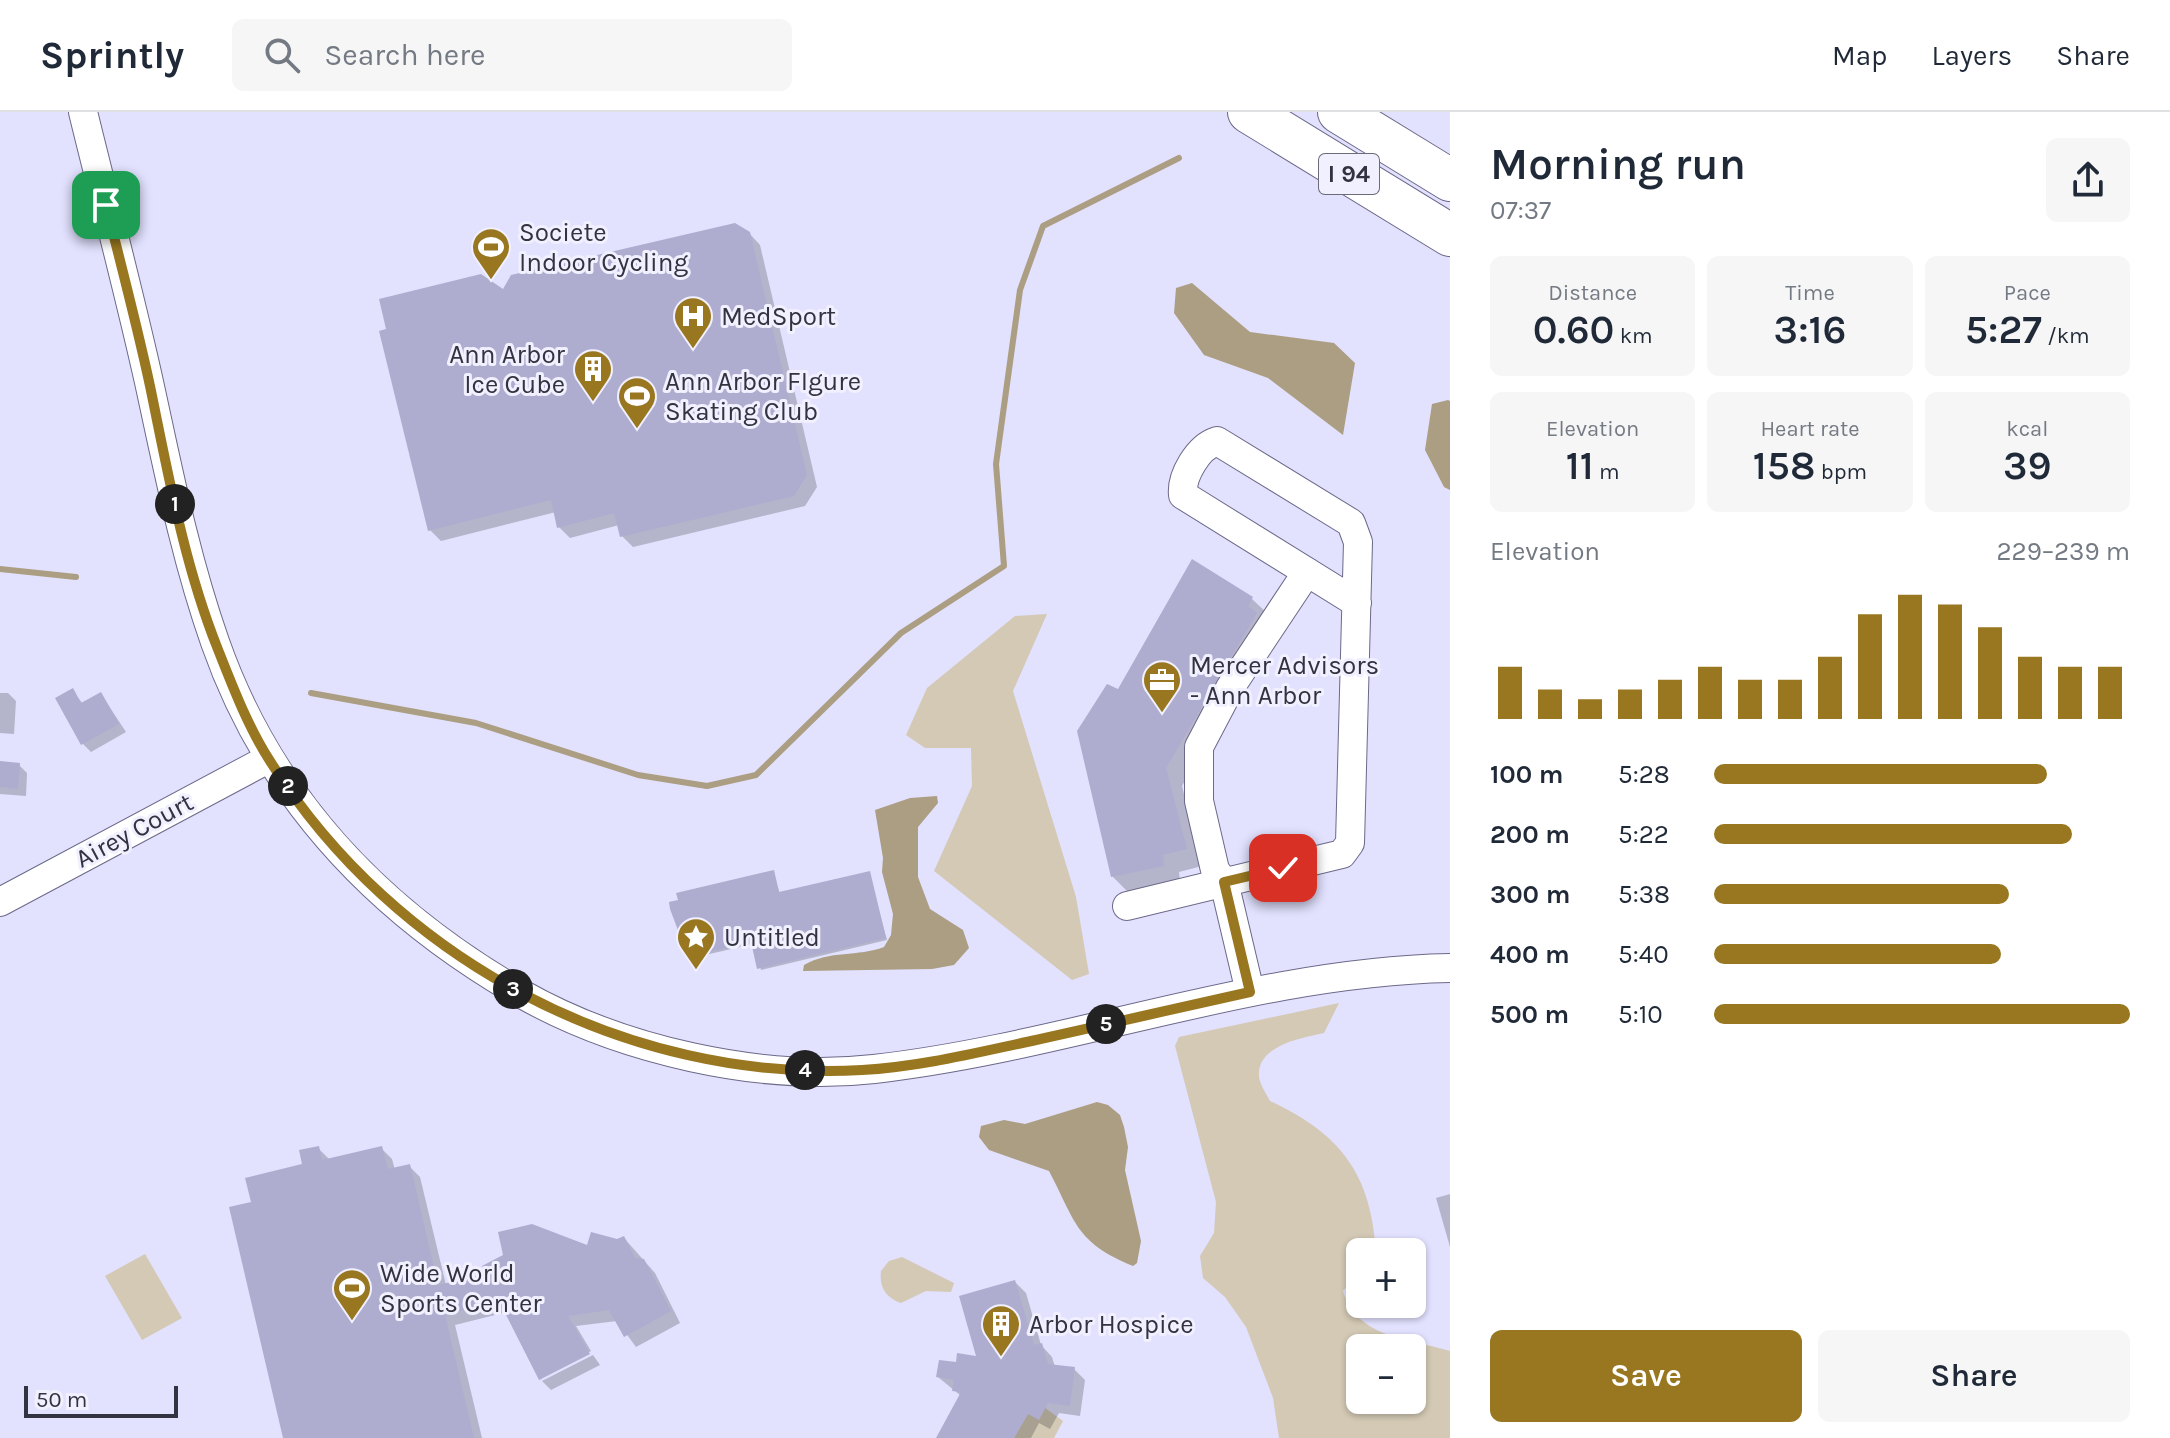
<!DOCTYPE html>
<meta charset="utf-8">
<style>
body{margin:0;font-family:Karla,sans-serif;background:#f6f6f7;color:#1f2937;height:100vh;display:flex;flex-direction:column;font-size:30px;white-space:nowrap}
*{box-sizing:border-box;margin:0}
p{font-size:26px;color:#747a83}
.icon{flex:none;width:44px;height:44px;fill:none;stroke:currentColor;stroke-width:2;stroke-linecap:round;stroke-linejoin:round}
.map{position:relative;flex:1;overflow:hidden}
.panel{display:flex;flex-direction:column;background:#fff;width:720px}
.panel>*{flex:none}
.controls{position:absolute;left:1346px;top:1126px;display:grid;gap:16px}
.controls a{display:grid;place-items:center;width:80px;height:80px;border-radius:12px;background:#fff;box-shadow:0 2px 6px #0004;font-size:40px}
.scale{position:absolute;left:24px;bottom:20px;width:154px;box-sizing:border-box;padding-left:8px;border:4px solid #333240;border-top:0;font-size:22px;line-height:28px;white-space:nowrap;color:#333240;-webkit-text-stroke:6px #f1f0ff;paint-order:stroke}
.pin{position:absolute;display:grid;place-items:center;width:68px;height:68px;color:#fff;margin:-34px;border-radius:16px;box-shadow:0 4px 12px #0006}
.km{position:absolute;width:40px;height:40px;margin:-20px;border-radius:50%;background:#222;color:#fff;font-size:22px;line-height:40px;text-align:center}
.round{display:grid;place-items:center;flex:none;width:84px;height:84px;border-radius:12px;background:#f6f6f7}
.head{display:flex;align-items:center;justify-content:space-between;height:136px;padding:0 40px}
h1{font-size:44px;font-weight:600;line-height:60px}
.stats{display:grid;grid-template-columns:repeat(3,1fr);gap:12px;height:136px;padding:8px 40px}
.stats div{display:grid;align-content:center;border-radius:12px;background:#f6f6f7;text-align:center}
.stats b{font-size:40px;font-weight:600}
.stats small{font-size:22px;font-weight:400}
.stats p{font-size:22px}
.chart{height:224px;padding:16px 40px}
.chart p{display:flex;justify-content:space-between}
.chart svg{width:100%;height:144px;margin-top:8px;stroke:#987720;stroke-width:6}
.action{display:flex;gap:16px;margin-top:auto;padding:16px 40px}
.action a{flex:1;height:92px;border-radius:12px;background:#987720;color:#fff;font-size:32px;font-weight:600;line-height:92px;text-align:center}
.action a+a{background:#f6f6f7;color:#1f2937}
ul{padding:0 40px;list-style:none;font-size:26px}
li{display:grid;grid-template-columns:128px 96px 1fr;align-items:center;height:60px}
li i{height:20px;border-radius:10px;background:#987720}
header{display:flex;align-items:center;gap:48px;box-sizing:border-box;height:112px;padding:0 40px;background:#fff;border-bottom:2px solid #e0e1e3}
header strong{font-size:38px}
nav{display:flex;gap:44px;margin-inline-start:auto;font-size:28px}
.search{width:560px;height:72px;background:#f6f6f7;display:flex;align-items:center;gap:20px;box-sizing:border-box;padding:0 28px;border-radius:12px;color:#747a83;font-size:30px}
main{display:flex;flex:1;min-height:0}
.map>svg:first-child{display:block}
</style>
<header>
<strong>Sprintly</strong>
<div class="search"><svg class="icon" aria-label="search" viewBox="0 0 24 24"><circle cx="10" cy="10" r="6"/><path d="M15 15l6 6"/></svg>Search here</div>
<nav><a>Map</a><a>Layers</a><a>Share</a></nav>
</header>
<main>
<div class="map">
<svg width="1450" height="1326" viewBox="0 0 1450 1326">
<rect width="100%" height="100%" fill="#e2e1fe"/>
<g fill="#d3c9b4" fill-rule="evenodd">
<polygon points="1047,502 1013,579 1076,785 1089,862 1072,868 934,759 972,674 971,636 925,636 906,623 927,576 1015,504"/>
<path d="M1339 891 1324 921C1302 926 1256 933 1259 965 1260 973 1267 983 1270 989 1341 1022 1371 1062 1376 1140H1360V1159L1343 1179C1357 1226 1407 1226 1450 1239V1326H1279L1273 1286 1246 1215 1225 1185 1203 1166 1200 1144 1214 1121 1216 1090 1175 934 1179 925ZM1360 1236H1412V1288H1360Z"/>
<polygon points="145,1142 182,1206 142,1228 105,1164"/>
<path d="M902 1145 954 1171 951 1180 926 1179 901 1191C886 1186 879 1175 881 1159L889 1149Z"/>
<polygon points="1045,1296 1063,1309 1054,1326 1014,1326 1028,1302"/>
</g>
<g fill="#ab9e82">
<polygon points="1192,171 1250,220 1334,231 1355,251 1343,323 1268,266 1204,243 1174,201 1176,176"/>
<polygon points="1448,288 1450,289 1450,378 1444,375 1425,338 1432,292"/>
<path d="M937 684 938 691 918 715V765L930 797 963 818 969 836 954 853 932 857 803 859 804 853C830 838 858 845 884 835L891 823 893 802 882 760 883 746 875 698 910 686Z"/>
<path d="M1097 990 1108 993 1120 1003 1124 1015 1128 1035 1125 1058 1141 1129 1137 1151 1133 1154C1075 1130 1076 1110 1049 1059L989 1038 979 1025 981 1014 1004 1008 1025 1012Z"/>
</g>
<g fill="#0003">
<polygon points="749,121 760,133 817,375 805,394 633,435 622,424 619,413 570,426 559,415 556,400 441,429 430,418 503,180"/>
<polygon points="1193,450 1252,487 1269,503 1272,519 1182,674 1202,754 1179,760 1180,770 1129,781 1112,764 1119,580"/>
<polygon points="72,578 83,592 101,582 126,620 91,640 83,632"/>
<polygon points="0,581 8,581 16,589 14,622 0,621"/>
<polygon points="0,651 19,653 27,661 26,684 0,682"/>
<polygon points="773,760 780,782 869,761 887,828 761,858 753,832 692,846 690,844"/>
<polygon points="318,1036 330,1048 381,1036 392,1047 395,1058 409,1054 420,1065 446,1173 624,1126 655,1161 680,1211 636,1235 617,1209 576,1214 591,1239 542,1265 542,1268 507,1200 455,1213 482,1326 285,1326 254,1091 304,1054"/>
<polygon points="1450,1082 1450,1135 1436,1086"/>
<polygon points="1015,1170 1026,1181 1041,1233 1052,1245 1055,1255 1074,1257 1085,1268 1080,1304 1059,1301 1050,1317 1039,1311 1031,1326 938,1326 961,1284 938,1265 958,1253 979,1247"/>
<polygon points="593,1243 600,1253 551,1278 542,1269"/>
</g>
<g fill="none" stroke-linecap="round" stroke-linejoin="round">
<g stroke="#ab9e82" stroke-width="6">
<polyline points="0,457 76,465"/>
<polyline points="311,581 476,611 638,663 707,674 756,663 901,521 1004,454 996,352 1020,178 1043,114 1179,46"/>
</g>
</g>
<g fill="#aeadcf">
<polygon points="735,111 750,120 807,363 794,384 620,425 614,401 557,416 551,388 428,419 379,219 386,217 379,187 481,162 503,177 511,163"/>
<polygon points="1192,447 1253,485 1248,494 1257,501 1166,656 1187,737 1163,743 1164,754 1111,765 1077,619 1107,572 1118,577"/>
<polygon points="73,576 81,591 101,580 119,612 81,633 55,586"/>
<polygon points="0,649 20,651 18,677 0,675"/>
<polygon points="774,758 779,780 870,759 886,826 757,857 751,830 688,845 670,797 669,790 678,788 676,781"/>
<polygon points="319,1034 322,1048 382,1034 388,1057 410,1052 438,1173 486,1162 482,1154 503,1143 498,1120 532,1112 587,1133 591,1120 617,1127 624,1124 635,1146 644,1147 671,1199 624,1225 609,1198 568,1204 590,1242 539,1268 499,1189 445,1203 474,1326 283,1326 229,1095 251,1090 245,1066 302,1052 299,1038"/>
<polygon points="1015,1168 1034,1233 1042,1231 1048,1252 1075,1255 1070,1294 1048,1291 1039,1308 1028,1302 1014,1326 936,1326 961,1280 952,1279 954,1268 936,1265 939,1248 956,1250 957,1241 976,1244 959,1184"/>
</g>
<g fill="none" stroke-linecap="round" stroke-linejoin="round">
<g stroke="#6b6989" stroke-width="30">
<g id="minor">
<path d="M83 0C105 90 129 180 149 270 168 357 185 445 215 530 270 687 378 799 520 881 620 938 760 970 874 957 1068 935 1253 860 1450 856"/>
<polyline points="0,790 268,647"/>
<path d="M1127 794 1342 742 1350 731 1358 430 1351 411 1217 329C1198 335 1181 364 1183 383L1357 491"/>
<polyline points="1250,880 1224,770 1215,758 1199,689 1199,635 1230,576 1307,460"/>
</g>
</g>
<g stroke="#6b6989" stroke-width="44">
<g id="highway">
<polyline points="1249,0 1450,123"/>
<polyline points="1339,0 1450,68"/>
</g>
</g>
<use href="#minor" stroke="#fff" stroke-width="28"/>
<use href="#highway" stroke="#fff" stroke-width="42"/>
</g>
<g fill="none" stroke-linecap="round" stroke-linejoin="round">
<g stroke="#fff" stroke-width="16">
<path id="route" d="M106 93C121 153 137 213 150 274 168 361 184 452 217 535 232 573 248 615 270 649 395 848 627 971 862 958 920 955 979 940 1036 928 1107 912 1179 896 1250 880L1224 770 1283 756"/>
</g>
<use href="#route" stroke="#987720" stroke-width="10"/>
</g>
<defs>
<g id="stadium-pin" transform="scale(2)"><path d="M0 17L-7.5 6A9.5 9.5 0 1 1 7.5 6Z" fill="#987720" stroke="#f1f0ff"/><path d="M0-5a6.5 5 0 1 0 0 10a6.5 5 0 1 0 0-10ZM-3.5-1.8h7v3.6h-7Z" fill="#fff"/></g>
<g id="hospital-pin" transform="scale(2)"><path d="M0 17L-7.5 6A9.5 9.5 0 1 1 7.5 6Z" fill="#987720" stroke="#f1f0ff"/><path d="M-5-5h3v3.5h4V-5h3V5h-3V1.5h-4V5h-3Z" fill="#fff"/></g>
<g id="building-pin" transform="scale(2)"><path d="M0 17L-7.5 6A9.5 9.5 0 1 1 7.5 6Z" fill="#987720" stroke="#f1f0ff"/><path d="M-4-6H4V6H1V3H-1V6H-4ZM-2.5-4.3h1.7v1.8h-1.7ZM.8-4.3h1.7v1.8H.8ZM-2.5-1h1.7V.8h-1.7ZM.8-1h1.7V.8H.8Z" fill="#fff"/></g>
<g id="office-pin" transform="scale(2)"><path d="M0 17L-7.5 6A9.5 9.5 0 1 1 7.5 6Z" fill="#987720" stroke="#f1f0ff"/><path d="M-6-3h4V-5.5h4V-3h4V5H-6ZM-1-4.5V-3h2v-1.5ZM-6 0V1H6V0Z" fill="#fff"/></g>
<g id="sight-pin" transform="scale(2)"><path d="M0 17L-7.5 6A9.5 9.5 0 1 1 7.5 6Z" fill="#987720" stroke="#f1f0ff"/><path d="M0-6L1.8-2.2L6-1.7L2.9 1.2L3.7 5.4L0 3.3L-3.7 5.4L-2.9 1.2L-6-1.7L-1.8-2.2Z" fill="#fff"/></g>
</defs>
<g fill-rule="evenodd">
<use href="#stadium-pin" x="491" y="135"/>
<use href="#hospital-pin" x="693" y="204"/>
<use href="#building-pin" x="593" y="257"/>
<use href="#stadium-pin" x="637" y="284"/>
<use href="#office-pin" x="1162" y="568"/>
<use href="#sight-pin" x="696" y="825"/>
<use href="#stadium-pin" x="352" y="1176"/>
<use href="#building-pin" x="1001" y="1212"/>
</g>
<g text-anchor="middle" stroke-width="6" stroke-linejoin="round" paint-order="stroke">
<rect fill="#f1f0ff" stroke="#6c6b79" stroke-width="2" x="1319" y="42" width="60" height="40" rx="6"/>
<g font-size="24" font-weight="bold" fill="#333240">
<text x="1349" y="70">I 94</text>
</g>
<g font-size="26" fill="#333240" stroke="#f1f0ff" text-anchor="start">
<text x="519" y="129">Societe<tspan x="519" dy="30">Indoor Cycling</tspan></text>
<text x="721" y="213">MedSport</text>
<text x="565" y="251" text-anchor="end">Ann Arbor<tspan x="565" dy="30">Ice Cube</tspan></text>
<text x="665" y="278">Ann Arbor FIgure<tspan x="665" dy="30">Skating Club</tspan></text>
<text x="1190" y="562">Mercer Advisors<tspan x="1190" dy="30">- Ann Arbor</tspan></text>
<text x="724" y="834">Untitled</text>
<text x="380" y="1170">Wide World<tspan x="380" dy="30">Sports Center</tspan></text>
<text x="1029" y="1221">Arbor Hospice</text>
</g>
<g font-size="26" fill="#333240" stroke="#f1f0ff">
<text transform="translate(134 718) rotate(-28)" y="9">Airey Court</text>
</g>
</g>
</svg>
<div class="controls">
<a>+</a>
<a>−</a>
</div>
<div class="scale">50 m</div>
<div class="pin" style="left:106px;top:93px;background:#1e9e55"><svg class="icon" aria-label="arrive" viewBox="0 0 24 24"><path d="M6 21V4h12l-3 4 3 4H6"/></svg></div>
<div class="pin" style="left:1283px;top:756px;background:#d93025"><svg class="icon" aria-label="check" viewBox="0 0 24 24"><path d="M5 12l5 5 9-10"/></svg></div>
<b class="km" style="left:175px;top:392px">1</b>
<b class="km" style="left:288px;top:674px">2</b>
<b class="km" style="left:513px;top:877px">3</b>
<b class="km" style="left:805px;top:958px">4</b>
<b class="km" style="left:1106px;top:912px">5</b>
</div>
<section class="panel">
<div class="head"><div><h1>Morning run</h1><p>07:37</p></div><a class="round"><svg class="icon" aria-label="share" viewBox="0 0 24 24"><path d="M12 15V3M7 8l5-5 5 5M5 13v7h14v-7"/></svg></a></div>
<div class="stats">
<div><p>Distance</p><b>0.60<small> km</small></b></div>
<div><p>Time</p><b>3:16</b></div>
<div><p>Pace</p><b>5:27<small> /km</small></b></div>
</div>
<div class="stats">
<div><p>Elevation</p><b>11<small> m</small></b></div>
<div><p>Heart rate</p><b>158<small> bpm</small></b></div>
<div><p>kcal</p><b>39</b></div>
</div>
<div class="chart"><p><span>Elevation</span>229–239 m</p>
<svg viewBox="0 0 160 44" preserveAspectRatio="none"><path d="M5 44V28M15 44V35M25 44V38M35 44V35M45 44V32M55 44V28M65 44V32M75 44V32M85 44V25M95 44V12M105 44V6M115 44V9M125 44V16M135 44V25M145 44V28M155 44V28"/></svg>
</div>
<ul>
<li><b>100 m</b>5:28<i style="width:80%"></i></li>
<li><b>200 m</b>5:22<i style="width:86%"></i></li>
<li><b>300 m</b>5:38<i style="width:71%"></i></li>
<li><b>400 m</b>5:40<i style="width:69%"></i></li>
<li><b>500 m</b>5:10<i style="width:100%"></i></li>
</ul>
<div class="action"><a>Save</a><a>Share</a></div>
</section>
</main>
